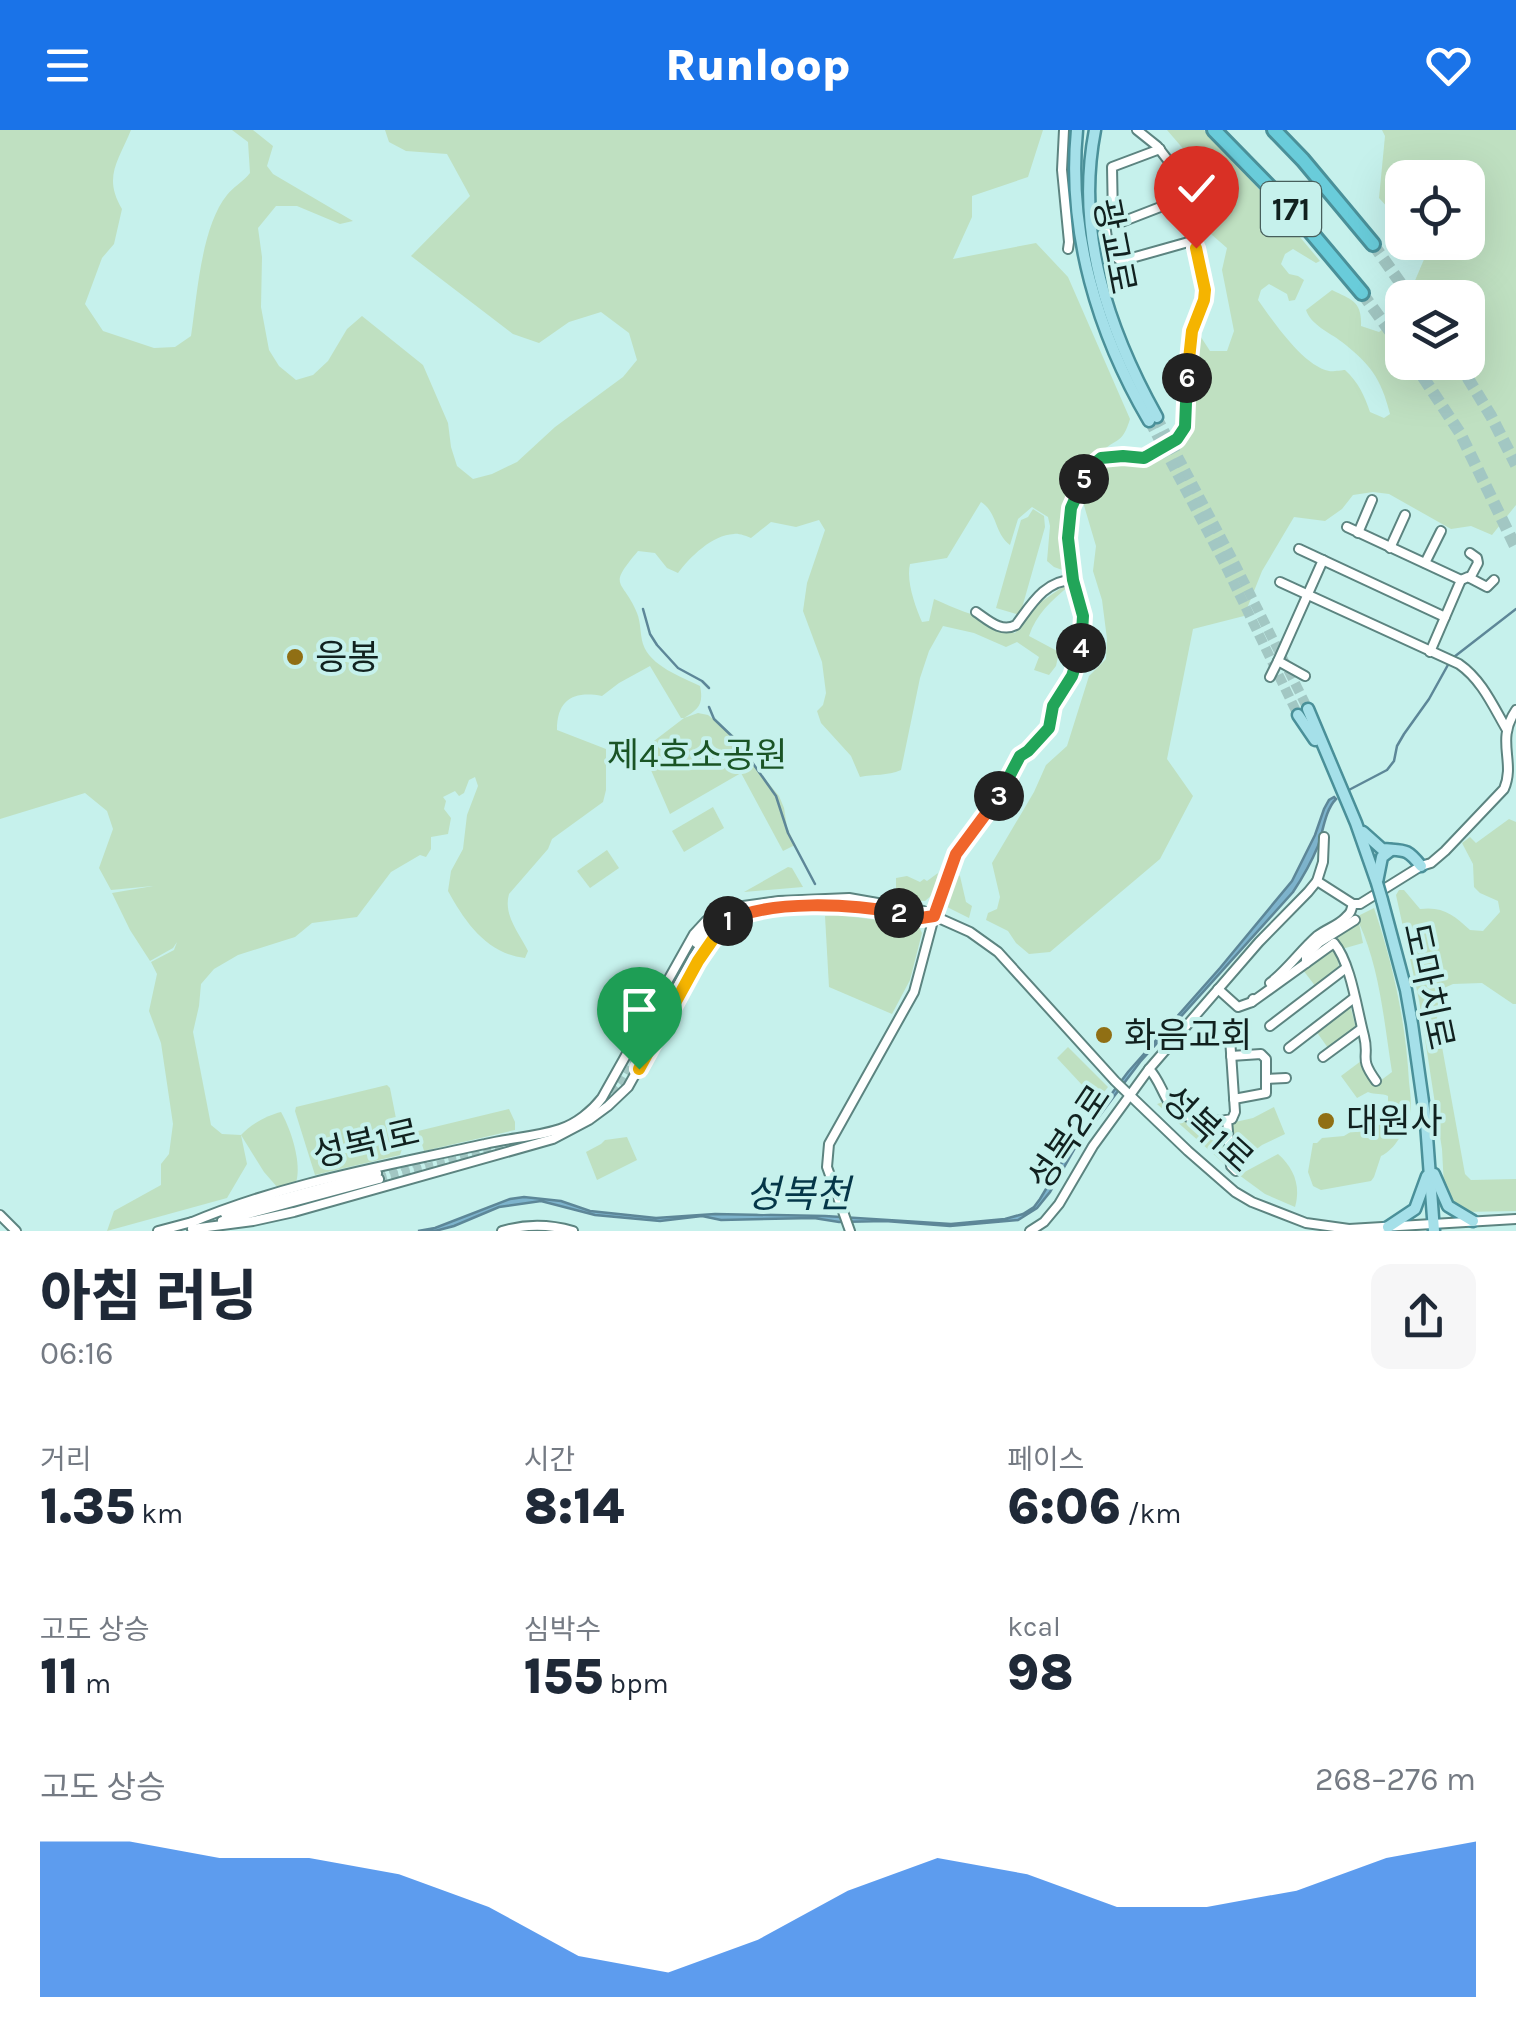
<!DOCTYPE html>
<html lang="ko">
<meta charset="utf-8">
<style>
body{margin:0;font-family:Karla,"Noto Sans KR",sans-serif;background:#f6f6f7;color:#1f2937;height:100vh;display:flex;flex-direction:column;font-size:38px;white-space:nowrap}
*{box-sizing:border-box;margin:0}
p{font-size:32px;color:#747a83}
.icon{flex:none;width:55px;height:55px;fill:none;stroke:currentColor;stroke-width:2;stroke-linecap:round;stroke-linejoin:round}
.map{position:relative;height:1101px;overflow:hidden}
.details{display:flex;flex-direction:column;background:#fff;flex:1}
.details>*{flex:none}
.tools{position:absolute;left:1385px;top:30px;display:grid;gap:20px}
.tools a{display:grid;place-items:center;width:100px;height:100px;border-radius:20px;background:#fff;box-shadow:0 10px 40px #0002;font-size:50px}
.pin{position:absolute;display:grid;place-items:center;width:85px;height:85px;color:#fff;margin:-102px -42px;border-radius:50% 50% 50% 0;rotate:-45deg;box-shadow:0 0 10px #0007}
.pin .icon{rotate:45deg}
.km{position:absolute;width:50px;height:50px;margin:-25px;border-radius:50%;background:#222;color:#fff;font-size:28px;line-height:50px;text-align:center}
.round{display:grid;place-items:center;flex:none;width:105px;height:105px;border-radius:20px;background:#f6f6f7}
.summary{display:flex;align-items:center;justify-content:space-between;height:170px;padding:0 40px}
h1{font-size:55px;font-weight:800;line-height:75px}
.metrics{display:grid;grid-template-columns:repeat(3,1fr);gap:15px;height:170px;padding:10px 40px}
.metrics div{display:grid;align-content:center}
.metrics b{font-size:50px;font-weight:800}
.metrics small{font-size:28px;font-weight:400}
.metrics p{font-size:28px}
.chart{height:280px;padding:20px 40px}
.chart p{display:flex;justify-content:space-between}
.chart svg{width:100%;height:180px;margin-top:10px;fill:#1a73e8;opacity:.7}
header{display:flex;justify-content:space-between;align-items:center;height:130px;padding:0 40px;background:#1a73e8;color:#fff;font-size:45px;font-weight:800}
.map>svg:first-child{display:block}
</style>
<header><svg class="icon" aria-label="menu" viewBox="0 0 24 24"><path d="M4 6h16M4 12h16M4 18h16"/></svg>Runloop<svg class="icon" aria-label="heart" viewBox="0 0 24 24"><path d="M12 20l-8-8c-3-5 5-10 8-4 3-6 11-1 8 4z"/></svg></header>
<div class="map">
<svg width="1516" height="1101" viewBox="0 0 1516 1101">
<rect width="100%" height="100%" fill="#c6f1ec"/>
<g fill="#bfe0c1">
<path d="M0 0H131C118 32 103 47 122 79L114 114 102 128 85 174 103 201 154 218 175 217 191 206C197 167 201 97 227 65 232 58 243 52 250 43L248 12 232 0H253L273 16 267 36 273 44 353 91 340 94 297 76H276L258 98 262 127 261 177 269 220 279 236 296 250 313 245 328 231 347 199 362 186 423 235 448 293 451 317 457 336 473 349 492 344 517 332 555 297 623 247 637 230 629 203 601 182 569 192 539 213 513 204 411 126 470 66 447 24 406 21 389 12 385 0H1043L1028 47 972 66V87L953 129 1036 113 1068 147 1130 289C1122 315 1117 307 1100 323 1065 355 1064 398 1065 441L1054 437 1047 431 1050 396 1048 387 1032 377 1018 389 1010 415C994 403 998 383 981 372L947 428 910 434C906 451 915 476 922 492L929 491 934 469C948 475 960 481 975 485 989 490 1001 499 1015 503L1035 476 1064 456H1069C1052 470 1036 484 1029 506L1059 522 1056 536 1049 545 1034 540 1039 527 1017 512 1006 517 974 503 943 496 929 521 920 548 901 640C887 646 874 644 860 647L851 626 821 593 817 581 823 575 826 563 822 532 803 481 807 453 825 400 819 390 796 397 771 392 751 408C746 406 738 403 734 404 712 405 690 427 678 443L667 438 655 423 638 421C606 459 623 448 637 483 641 493 640 504 643 514 650 536 682 547 700 556 704 575 698 579 684 588L698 583 708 585 734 606 743 622 779 666 784 678 787 697 795 715 783 721 741 643 670 684 644 624 650 614 684 588H681L650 536 619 553 602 566C574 561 557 569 557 600L606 619V660L603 672 552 709 548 719 509 764C503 785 519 803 528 821L525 828C487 824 465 792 448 761L451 741 463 719 467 685 478 656 475 647 469 650 464 663 459 666 455 661 443 667 446 671 444 679 451 688 448 704 431 707V719L426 727 420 725 391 742 357 787 312 793 295 807 238 825 214 839 201 854 199 876 193 902 211 995 222 1004 241 1005 247 1034 227 1068 107 1101 114 1081 161 1055V1034L169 1024 173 994 161 913 149 881 157 844 151 832 174 820 177 812 173 818 150 831 130 800 112 763 153 756 111 760 99 738 113 699 107 681 85 663 0 689Z"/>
<path d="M1167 0H1204L1269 70 1320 131 1316 133 1293 119 1285 124 1281 134 1289 144 1298 146 1304 150 1295 170 1289 171 1287 164 1269 154 1261 160 1258 170C1273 191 1303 236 1329 241 1332 242 1342 240 1345 240 1359 253 1364 265 1370 282L1384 288 1390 284C1381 248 1370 234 1342 212 1329 202 1311 195 1306 180L1332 160C1352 170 1362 171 1361 196L1379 202 1395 190 1402 178V232H1468V168L1408 167 1428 120 1421 113 1468 112V48H1402V93L1379 68 1385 6 1382 0H1516V375L1492 405 1471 396 1451 399 1389 364 1373 362 1353 365 1342 379 1325 391 1294 387 1262 441 1244 486 1193 499 1167 629 1193 666 1160 729 1050 822 1029 824 1016 813 1008 801 986 790 988 783 997 779 1000 767 992 733 1034 662 1046 635 1067 616 1089 546 1106 529 1107 509 1102 470 1093 441 1096 416 1080 362 1098 337 1120 328 1138 334 1157 330 1176 319 1189 295 1192 247 1199 204 1210 221H1227L1234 201 1222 140 1227 118 1196 91 1195 48 1192 29Z"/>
<polygon points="1033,379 1044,386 1045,397 1020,485 996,478 1021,390 1028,387"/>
<polygon points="713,677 724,698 684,722 672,701"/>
<path d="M1509 689 1516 692V874H1513L1482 853 1453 854 1424 867 1430 866 1438 872 1437 889 1465 1044 1471 1050 1516 1049V1081L1463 1082 1447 1067 1444 1057 1442 1019 1419 870 1396 765 1399 760H1404L1420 779C1443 776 1454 785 1470 800L1483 801 1500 782 1498 771 1480 763 1474 757 1473 734 1462 713 1470 707 1476 713Z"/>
<polygon points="607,720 619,738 590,758 577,741"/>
<polygon points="788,737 792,738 803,757 744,762"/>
<polygon points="938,743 933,764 925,771 903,770 896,761 896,748 907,746 920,752 924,749 927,751"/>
<polygon points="955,744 960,746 966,772 972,776 969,788 947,777 946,764"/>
<path d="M1374 778C1393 834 1406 893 1409 952 1410 962 1412 973 1410 983 1407 998 1395 1020 1381 1026L1374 1047 1371 1051 1321 1060 1313 1056 1308 1042 1313 1013H1317L1322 1008 1344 1006 1357 998 1372 997 1373 985H1380L1388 975V966C1382 963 1375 965 1368 962L1357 968 1341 946 1361 931 1363 937 1376 954 1392 942C1384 892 1380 839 1359 793L1363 813 1342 819 1335 808 1358 791 1356 787Z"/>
<polygon points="838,785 918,795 922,803 910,850 892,884 829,857 825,786"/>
<polygon points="1332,818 1337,821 1339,838 1316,857 1303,840"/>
<polygon points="1350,875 1356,898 1328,918 1316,901"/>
<polygon points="1068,917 1108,957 1097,971 1057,928"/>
<polygon points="387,955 390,958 402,1019 400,1025 315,1045 295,981 296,977"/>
<polygon points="1166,971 1174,981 1224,994 1228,1037 1157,974"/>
<polygon points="1274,977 1285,1004 1262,1015 1234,1036 1231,993 1253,988"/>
<polygon points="509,979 515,992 515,1000 424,1021 418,1001"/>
<path d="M281 982C291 999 302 1034 296 1052L278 1058 264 1042 241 1005C251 994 268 985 281 982Z"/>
<polygon points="627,1007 637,1030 597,1050 586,1022 601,1014 605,1010"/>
<path d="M1278 1024C1294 1038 1301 1056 1295 1077L1265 1064 1239 1045Z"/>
</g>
<path fill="#7db3cc" stroke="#5d8798" stroke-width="2.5" d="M1334 667 1336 669C1325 680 1323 702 1318 716 1311 733 1303 747 1293 762L1140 932 1075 1018 1050 1062 1037 1078 1018 1090 950 1096 885 1091 839 1092 814 1088 721 1090 702 1086 660 1091 595 1085 541 1071 499 1077 454 1096 435 1101H418L435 1098 510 1069 524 1067 561 1071 590 1081 656 1088 715 1084 825 1086 951 1094 1005 1089 1023 1084 1034 1077 1040 1069 1070 1019 1128 942 1220 838 1292 751 1315 705 1324 679 1329 670Z"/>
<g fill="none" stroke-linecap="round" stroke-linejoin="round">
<g stroke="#5d8798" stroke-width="2.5">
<polyline points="643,479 650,504 657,515 678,538 702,551 709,558"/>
<polyline points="1454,527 1516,479"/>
<polyline points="709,577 714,589 737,611 776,666 788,703 815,754"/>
<polyline points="1345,662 1387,640 1394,631 1397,616 1404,604 1429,569 1449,533"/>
</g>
<g stroke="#a2c7c3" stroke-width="8" stroke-dasharray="8 4" stroke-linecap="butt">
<polyline points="596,981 624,949 651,903"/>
<polyline points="377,1043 426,1030"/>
<polyline points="379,1049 534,1011"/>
</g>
<g stroke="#a2c7c3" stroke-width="10" stroke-dasharray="10 5" stroke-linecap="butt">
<polyline points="1157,287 1233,430 1308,579"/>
<polyline points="1149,291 1224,433 1298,585"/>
</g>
<g stroke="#a2c7c3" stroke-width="12" stroke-dasharray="12 6" stroke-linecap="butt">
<polyline points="1373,114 1411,168"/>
<polyline points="1362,163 1402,218"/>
<polyline points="1413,232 1460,303 1516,418"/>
<polyline points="1458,232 1491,286 1516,335"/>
</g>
<g stroke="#5c8480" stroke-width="12">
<g id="minor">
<polyline points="1064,0 1062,40 1069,112 1068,119"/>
<polyline points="1160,19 1112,37 1113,89 1119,93 1181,69"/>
<polyline points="1101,88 1106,101 1109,122 1121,131 1192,111"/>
<polyline points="1347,397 1461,450 1430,522"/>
<polyline points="1358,403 1372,370"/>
<polyline points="1390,418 1405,385"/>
<polyline points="1299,419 1445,487"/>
<polyline points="1470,423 1477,428 1478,433 1470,448"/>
<polyline points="1425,433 1441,401"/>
<polyline points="1461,450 1468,447 1487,457 1494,450"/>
<path d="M1280 452 1459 534C1482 550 1493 576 1507 600"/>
<path d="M976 482C988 490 1001 503 1016 495 1031 475 1045 450 1073 450"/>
<polyline points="1305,546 1278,531 1323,430"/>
<polyline points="1270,547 1278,531"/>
<path d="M1317 751 1353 774H1360L1421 736 1431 733 1445 721 1504 659C1516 631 1495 611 1516 580"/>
<path d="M726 792C765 770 836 775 880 780 898 783 915 788 934 787"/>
<polyline points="696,813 702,804 721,788"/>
<polyline points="1306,833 1306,826 1320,812 1355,790"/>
<path d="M1270 853C1288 839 1300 821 1317 806 1326 799 1337 796 1345 788 1352 781 1350 783 1353 774"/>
<polyline points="1218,859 1238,877 1252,872 1253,869"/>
<path d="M1252 872 1334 813C1351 833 1357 880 1364 906 1370 929 1358 926 1376 951"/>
<polyline points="1270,896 1346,838"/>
<polyline points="651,903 702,813 715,800"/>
<polyline points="1289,918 1354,868"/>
<polyline points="1231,926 1261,924 1266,929 1266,963 1234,969"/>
<polyline points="1323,927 1361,899"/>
<path d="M1149 939C1159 949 1162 963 1170 974 1183 992 1213 993 1232 989L1235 982 1230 908"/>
<polyline points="1267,949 1286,948"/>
<polyline points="1227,990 1231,1036 1236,1041"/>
<polyline points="225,1084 377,1043"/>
<polyline points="0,1085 16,1101"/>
<polyline points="222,1091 379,1049"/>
<path d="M190 1093C284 1053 386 1036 485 1014 509 1008 536 1007 560 999 576 994 592 981 602 968L694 804 706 791 729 778 779 771 849 768 923 781 970 802 998 822 1115 951 1188 1021 1235 1062 1252 1072 1306 1093 1349 1099 1516 1089"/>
<polyline points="192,1099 253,1091 294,1082 553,1009 589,990 608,976 628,957 698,831 727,792"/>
<polyline points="158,1101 192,1092"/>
<path d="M502 1101C525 1094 549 1094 573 1101"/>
<polyline points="850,1101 827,1037 829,1014 914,862 934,787 956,724 998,667 1020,627 1028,621 1049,599 1057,566 1072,546 1078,533 1081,517 1083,486 1073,450 1068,408 1071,378 1077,361 1094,334 1101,328 1123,326 1144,328 1153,325 1177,309 1185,297 1188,242 1192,201 1204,171 1204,147 1196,118 1182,83 1181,59 1174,38 1157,16 1137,0"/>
<polyline points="1030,1101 1044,1092 1059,1074 1093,1016 1149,939 1259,812 1308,762 1317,751 1323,732 1324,707"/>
</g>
</g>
<g stroke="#4a9099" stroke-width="15">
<g id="major">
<path d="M1077 0C1067 102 1098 204 1149 291"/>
<path d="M1095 0C1075 102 1108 199 1157 287"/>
<polyline points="1308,579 1356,693 1377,753"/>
<polyline points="1298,585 1315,610"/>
<path d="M1363 702 1382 719C1404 721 1406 717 1421 736"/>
<polyline points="1377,752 1382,727 1391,720"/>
<polyline points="1382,770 1406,860 1412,894 1426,993 1434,1101"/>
<polyline points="1434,1044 1448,1076 1473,1091"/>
<polyline points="1388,1097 1415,1079 1427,1046"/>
</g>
</g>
<g stroke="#4a9099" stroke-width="18">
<g id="highway">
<polyline points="1214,0 1294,82 1362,163"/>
<polyline points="1274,0 1303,30 1373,114"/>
</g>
</g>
<use href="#minor" stroke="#fff" stroke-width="8"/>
<use href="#major" stroke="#a5e0e9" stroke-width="10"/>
<use href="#highway" stroke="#69ccda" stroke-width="12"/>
<g stroke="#4a9099" stroke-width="15" stroke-linecap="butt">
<polyline id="major-bridge" points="1377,753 1382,770"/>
</g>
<use href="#major-bridge" stroke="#a5e0e9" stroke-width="10"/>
</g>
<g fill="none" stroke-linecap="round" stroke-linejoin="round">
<g stroke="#fff" stroke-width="20">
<polyline id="split-1" points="639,939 698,831 718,802 728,791"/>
</g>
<g stroke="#fff" stroke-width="20">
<path id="split-2" d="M728 791C770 769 853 774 899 783"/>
</g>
<g stroke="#fff" stroke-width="20">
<polyline id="split-3" points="899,783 921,788 934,786 956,724 999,666"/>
</g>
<g stroke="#fff" stroke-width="20">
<polyline id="split-4" points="999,666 1020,626 1028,621 1049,598 1053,576 1072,546 1081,518"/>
</g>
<g stroke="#fff" stroke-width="20">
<polyline id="split-5" points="1081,518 1083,486 1073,450 1068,408 1071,378 1084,349"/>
</g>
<g stroke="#fff" stroke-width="20">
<polyline id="split-6" points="1084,349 1094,334 1101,328 1123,326 1144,328 1177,309 1185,297 1187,248"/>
</g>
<g stroke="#fff" stroke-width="20">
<polyline id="split-7" points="1187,248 1192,201 1204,170 1205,160 1196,118"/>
</g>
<use href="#split-1" stroke="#f5b400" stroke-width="12"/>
<use href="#split-2" stroke="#f0652b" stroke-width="12"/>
<use href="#split-3" stroke="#f0652b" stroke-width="12"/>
<use href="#split-4" stroke="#22a559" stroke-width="12"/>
<use href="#split-5" stroke="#22a559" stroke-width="12"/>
<use href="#split-6" stroke="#22a559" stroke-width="12"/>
<use href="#split-7" stroke="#f5b400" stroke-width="12"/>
</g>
<g fill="#906f14" stroke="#c6f1ec" stroke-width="4">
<circle cx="295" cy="527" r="10"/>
<circle cx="1104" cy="905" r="10"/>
<circle cx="1326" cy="991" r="10"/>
</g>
<g text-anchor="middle" stroke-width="8" stroke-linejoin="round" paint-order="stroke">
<rect fill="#c6f1ec" stroke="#475f5c" stroke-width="2.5" x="1261" y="52" width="60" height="54" rx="8"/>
<g font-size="32" font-weight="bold" fill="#11211f">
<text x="1291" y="90">171</text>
</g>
<g font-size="35" fill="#11211f" stroke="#c6f1ec">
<text transform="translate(1115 116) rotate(79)" y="12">광교로</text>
<text transform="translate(1429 856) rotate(78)" y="12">도마치로</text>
<text transform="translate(1208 999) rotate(42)" y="12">성복1로</text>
<text transform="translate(1069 1007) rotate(-56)" y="12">성복2로</text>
<text transform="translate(366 1013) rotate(-13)" y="12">성복1로</text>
</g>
<g font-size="35" fill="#11211f" stroke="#c6f1ec" text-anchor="start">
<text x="315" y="539">응봉</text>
<text x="1124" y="917">화음교회</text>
<text x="1346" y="1003">대원사</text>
</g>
<g font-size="35" fill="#1a5425" stroke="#c6f1ec">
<text x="697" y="637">제4호소공원</text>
</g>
<g font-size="38" font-style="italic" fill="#043648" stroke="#c6f1ec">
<text x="798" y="1077">성복천</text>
</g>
</g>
</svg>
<div class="tools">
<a><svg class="icon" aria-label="locate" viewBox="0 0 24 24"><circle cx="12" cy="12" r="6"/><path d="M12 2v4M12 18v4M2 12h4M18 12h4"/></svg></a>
<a><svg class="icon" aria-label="layers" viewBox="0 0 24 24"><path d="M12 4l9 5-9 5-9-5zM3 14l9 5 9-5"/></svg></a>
</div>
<div class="pin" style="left:639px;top:939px;background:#1e9e55"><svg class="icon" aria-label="arrive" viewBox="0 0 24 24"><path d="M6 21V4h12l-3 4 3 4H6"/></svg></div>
<div class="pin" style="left:1196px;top:118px;background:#d93025"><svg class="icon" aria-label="check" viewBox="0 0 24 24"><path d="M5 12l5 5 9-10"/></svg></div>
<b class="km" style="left:728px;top:791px">1</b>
<b class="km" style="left:899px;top:783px">2</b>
<b class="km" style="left:999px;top:666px">3</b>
<b class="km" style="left:1081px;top:518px">4</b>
<b class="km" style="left:1084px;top:349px">5</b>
<b class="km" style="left:1187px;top:248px">6</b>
</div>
<section class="details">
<div class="summary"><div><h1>아침 러닝</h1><p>06:16</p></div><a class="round"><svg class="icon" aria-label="share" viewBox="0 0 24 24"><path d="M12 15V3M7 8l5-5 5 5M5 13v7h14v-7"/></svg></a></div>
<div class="metrics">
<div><p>거리</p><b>1.35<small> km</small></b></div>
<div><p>시간</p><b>8:14</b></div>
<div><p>페이스</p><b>6:06<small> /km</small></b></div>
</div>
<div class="metrics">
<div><p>고도 상승</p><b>11<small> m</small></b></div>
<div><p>심박수</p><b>155<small> bpm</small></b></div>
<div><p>kcal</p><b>98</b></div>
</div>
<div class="chart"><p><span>고도 상승</span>268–276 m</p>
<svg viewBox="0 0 160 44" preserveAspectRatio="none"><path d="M0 44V6L10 6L20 10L30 10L40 14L50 22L60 34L70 38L80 30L90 18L100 10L110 14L120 22L130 22L140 18L150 10L160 6V44z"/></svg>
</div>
</section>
